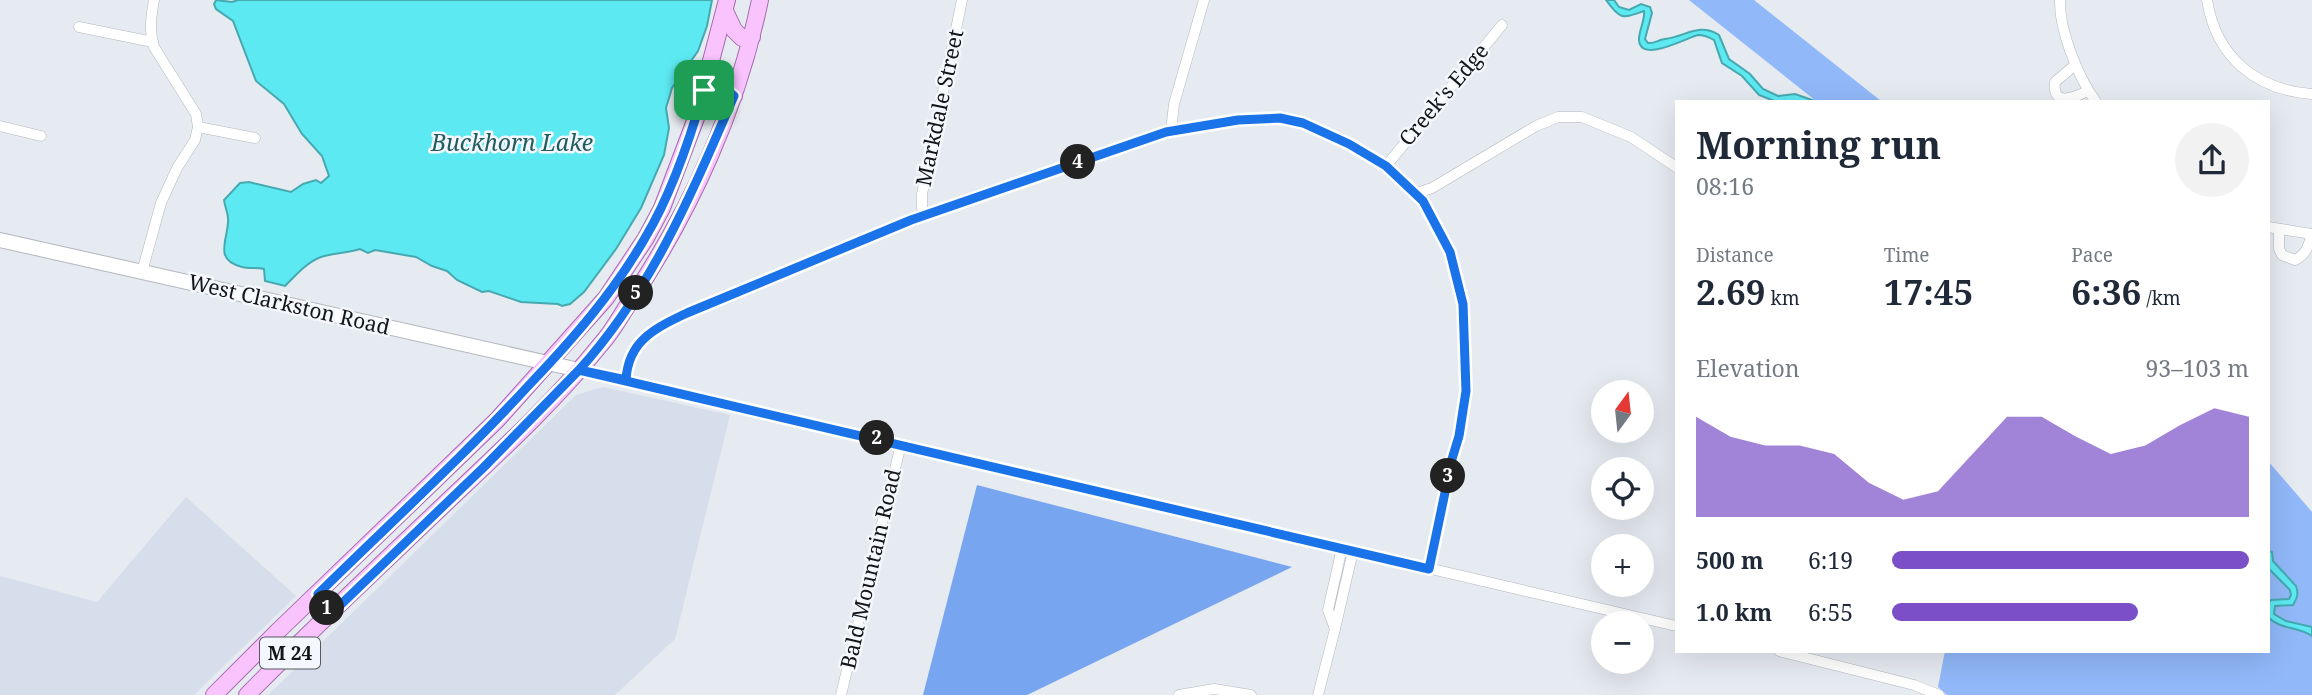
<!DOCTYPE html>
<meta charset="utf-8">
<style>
body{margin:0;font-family:"Noto Serif",serif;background:#f2f2f3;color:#1f2937;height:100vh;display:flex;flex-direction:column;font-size:26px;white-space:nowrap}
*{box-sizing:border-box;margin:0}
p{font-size:23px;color:#747a83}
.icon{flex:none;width:38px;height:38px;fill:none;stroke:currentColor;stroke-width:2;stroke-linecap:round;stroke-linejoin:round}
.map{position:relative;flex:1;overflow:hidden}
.drawer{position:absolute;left:1675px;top:100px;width:595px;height:553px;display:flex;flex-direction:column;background:#fff;border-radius:0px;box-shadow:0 7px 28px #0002}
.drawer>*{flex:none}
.needle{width:46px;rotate:15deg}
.controls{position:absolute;left:1591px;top:380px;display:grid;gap:14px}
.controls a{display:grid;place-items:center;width:63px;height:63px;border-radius:50%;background:#fff;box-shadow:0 7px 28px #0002;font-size:35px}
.pin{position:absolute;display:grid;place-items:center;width:60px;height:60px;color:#fff;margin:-30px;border-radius:14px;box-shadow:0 4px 10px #0006}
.km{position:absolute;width:35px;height:35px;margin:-18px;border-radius:50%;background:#222;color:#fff;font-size:19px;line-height:35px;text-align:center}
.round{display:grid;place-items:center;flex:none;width:74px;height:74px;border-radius:37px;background:#f2f2f3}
.headline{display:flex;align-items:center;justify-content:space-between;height:119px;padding:0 21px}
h1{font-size:38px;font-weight:700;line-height:52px}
.stats{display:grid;grid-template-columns:repeat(3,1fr);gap:10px;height:119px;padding:7px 21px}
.stats div{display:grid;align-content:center}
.stats b{font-size:35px;font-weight:700}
.stats small{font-size:19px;font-weight:400}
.stats p{font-size:19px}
.chart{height:196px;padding:14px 21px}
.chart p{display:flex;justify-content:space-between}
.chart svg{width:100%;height:126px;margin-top:7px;fill:#7a4fc8;opacity:.7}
ul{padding:0 21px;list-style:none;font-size:23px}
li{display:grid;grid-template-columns:112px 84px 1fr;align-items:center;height:52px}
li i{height:18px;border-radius:9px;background:#7a4fc8}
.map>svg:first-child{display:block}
</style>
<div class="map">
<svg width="2312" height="695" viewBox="0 0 2312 695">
<rect width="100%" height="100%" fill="#e6eaf1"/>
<g fill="#d6deeb">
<polygon points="603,387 730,415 675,639 615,695 268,695 576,395"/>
<polygon points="186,497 296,596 194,695 0,695 0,576 97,602"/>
</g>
<g fill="#91b8f9">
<polygon points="1689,0 1754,0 1881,101 1816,101"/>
<polygon points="2268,461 2312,512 2312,695 1947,695 1938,687 1945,651 2268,651"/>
</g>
<polygon fill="#78a5f0" points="977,485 1292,567 1027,695 923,695"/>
<g fill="#5ce9f2" stroke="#46a9b0" stroke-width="2">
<path d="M216 0 232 2 238 0H712L707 26 698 51 672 88 666 108 669 128 664 155 641 208 616 249 584 292 570 304 562 306 558 304 521 302 489 291 482 292 457 280 447 271 432 266 416 257 375 250 368 253 360 249C348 253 333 253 321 257 307 262 295 276 285 286L265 281 264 269C257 267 250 269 242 267 214 260 227 242 228 222 229 214 225 208 224 200L240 183 249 182 291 192 303 184 316 180 321 183 329 176 322 156 302 134 284 104 256 81 233 21 216 9 214 4Z"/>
<path d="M1606 0H1614L1619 7 1629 10 1641 4 1650 7 1652 13 1645 39 1648 43C1655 44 1657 40 1665 39 1685 37 1699 22 1719 35L1729 59 1750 74 1763 89 1778 96 1795 94 1815 101H1774L1759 95 1742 76 1722 63 1714 40C1709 37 1704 35 1698 35 1688 37 1639 65 1639 39 1639 30 1645 21 1644 11 1623 18 1621 21 1606 0Z"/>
<path d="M2268 551 2272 552 2273 561 2296 586C2299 594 2297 598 2293 605L2275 606 2274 614 2286 621 2312 627V636C2298 626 2280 630 2268 617V604L2271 600 2289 599 2291 595 2290 590 2268 568Z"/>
</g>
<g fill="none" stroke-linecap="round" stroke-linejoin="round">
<g stroke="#b3b7bd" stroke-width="11">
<g id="street">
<path d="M2060 0C2059 30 2078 77 2096 102"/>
<path d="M2207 0C2216 57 2256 90 2312 94"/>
<polyline points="79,27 153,42"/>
<path d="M2075 65 2055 82C2052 108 2075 97 2088 91"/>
<polyline points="0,126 41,136"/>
<polyline points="198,127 255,138"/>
<polyline points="1171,131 1174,104 1204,0"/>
<polyline points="1386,166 1502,25"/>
<polyline points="1417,193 1432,188 1536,126 1558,117 1582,117 1631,137 1676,167"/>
<polyline points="926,215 922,208 922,194 962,0"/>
<polyline points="2268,227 2312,234"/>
<path d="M2279 229V249L2282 255 2295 260C2307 254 2308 246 2312 234"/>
<path d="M142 272 161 203 177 168 195 140 198 127 196 114 154 47C149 31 151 17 154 0"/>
<polyline points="579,370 1676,626"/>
<path d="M626 380C629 340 655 329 687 313L911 220 1166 132 1238 120 1280 118 1302 123 1349 144 1384 164 1423 201 1450 252 1463 304 1466 391 1459 436 1452 459 1429 568"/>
<polyline points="1342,548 1328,610 1335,629 1353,551"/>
<polyline points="1779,651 1914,685 1939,695"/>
<polyline points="841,695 901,444"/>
<polyline points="1179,695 1214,689 1251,695"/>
<polyline points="1318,695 1335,629"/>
</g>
</g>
<g stroke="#b3b7bd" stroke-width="16">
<polyline id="secondary" points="0,240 579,370"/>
</g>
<g stroke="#a66cad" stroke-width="18">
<g id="primary">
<polyline points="725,11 734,30 742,38 752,37"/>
<polyline points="704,90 721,85 734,96"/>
<polyline points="214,695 278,631 497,420 606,298 646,238 662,208 696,118 727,0"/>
<path d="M247 695C314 627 384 562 453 496 504 448 557 399 601 344 613 331 621 315 631 300 691 210 738 107 760 0"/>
</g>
</g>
<use href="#street" stroke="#fff" stroke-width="10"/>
<use href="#secondary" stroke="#fff" stroke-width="14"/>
<use href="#primary" stroke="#f9c3fe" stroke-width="16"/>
</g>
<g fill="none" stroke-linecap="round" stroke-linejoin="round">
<g stroke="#fff" stroke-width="14">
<path id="route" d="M704 90C690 139 671 195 645 238 614 292 573 339 530 384 463 457 389 524 318 594L331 614 484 467 579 370 1429 569 1452 459 1459 436 1466 391 1463 304 1450 252 1423 201 1386 166 1349 144 1303 123 1280 118 1238 120 1166 132 911 220 687 313C655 328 628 341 626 380L579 370C651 291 692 193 734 96L721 85 704 90"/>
</g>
<use href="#route" stroke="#1a73e8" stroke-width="9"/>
</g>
<g text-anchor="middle" stroke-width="5" stroke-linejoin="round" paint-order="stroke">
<rect fill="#f4f8fe" stroke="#57595c" stroke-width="2" x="260" y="637.5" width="60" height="31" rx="5"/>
<g font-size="19" font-weight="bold" fill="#141517">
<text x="290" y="660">M 24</text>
</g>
<g font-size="21" fill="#141517" stroke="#f4f8fe">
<text transform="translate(1444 95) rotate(-50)" y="7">Creek's Edge</text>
<text transform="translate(940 108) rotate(-78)" y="7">Markdale Street</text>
<text transform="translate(289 305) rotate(13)" y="7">West Clarkston Road</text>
<text transform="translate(871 569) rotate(-77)" y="7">Bald Mountain Road</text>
</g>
<g font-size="23" font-style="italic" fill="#215c5f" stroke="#f4f8fe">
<text x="512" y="151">Buckhorn Lake</text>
</g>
</g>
</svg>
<div class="controls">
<a><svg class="needle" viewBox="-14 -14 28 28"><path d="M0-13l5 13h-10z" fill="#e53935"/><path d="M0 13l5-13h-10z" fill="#747a83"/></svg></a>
<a><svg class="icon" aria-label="locate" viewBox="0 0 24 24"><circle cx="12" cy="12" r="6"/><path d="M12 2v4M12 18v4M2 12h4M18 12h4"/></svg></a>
<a>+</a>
<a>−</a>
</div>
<div class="pin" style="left:704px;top:90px;background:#1e9e55"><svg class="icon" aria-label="arrive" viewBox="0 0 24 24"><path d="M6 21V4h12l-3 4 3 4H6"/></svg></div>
<b class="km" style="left:327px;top:608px">1</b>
<b class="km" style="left:877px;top:438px">2</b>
<b class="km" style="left:1448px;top:476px">3</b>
<b class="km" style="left:1078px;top:162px">4</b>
<b class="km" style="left:636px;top:293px">5</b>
<section class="drawer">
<div class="headline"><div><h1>Morning run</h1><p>08:16</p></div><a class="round"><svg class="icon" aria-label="share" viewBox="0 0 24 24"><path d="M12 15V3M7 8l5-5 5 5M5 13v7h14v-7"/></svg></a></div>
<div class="stats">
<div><p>Distance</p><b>2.69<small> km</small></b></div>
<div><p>Time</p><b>17:45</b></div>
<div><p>Pace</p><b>6:36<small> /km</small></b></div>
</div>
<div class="chart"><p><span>Elevation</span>93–103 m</p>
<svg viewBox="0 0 160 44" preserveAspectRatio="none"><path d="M0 44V9L10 16L20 19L30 19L40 22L50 32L60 38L70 35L80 22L90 9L100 9L110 16L120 22L130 19L140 12L150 6L160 9V44z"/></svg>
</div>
<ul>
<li><b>500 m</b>6:19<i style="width:100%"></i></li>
<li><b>1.0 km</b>6:55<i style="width:69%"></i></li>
</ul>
</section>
</div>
